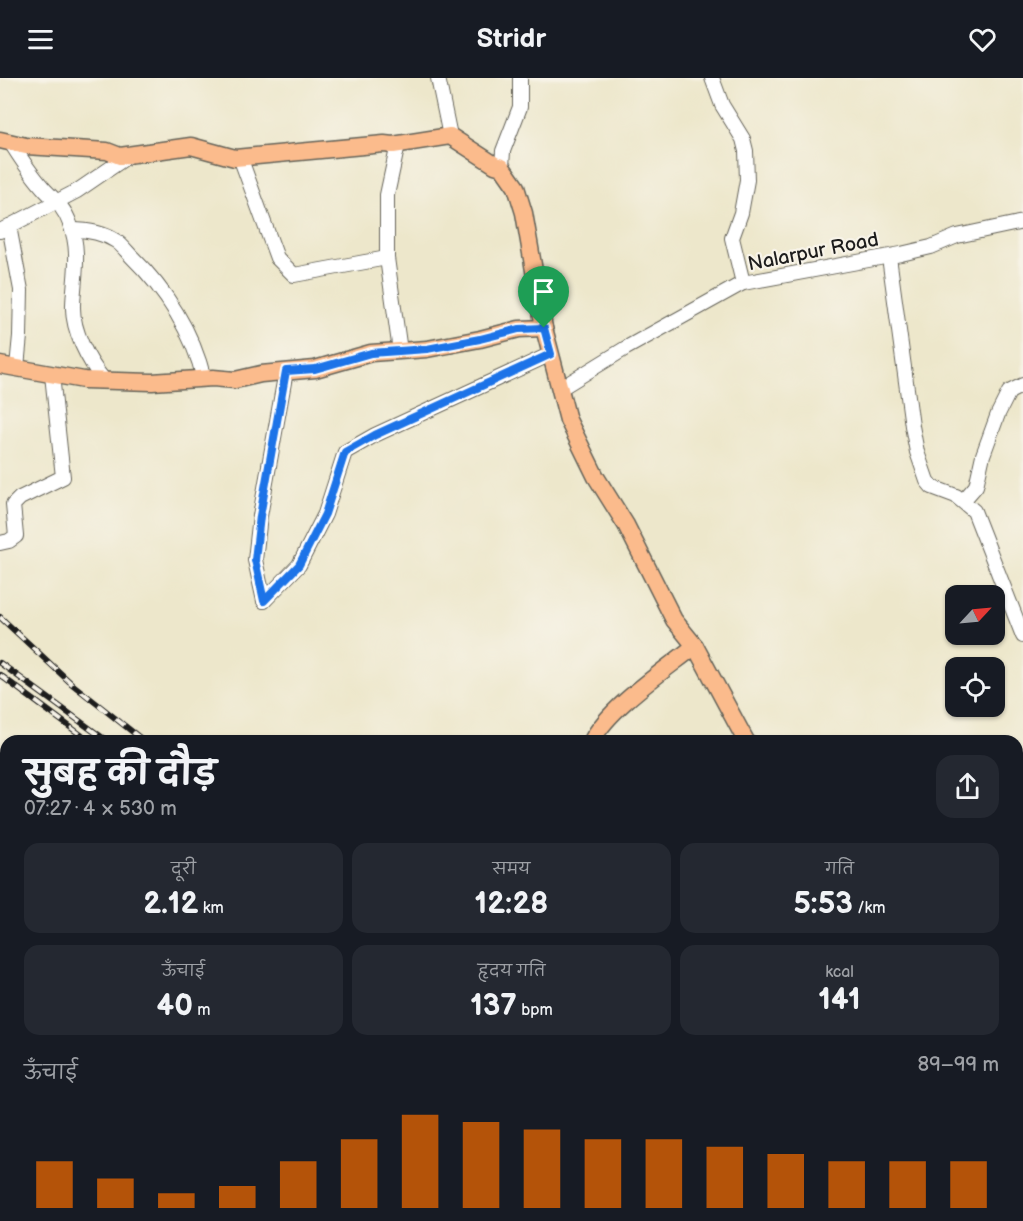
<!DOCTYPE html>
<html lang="hi">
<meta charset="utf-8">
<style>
body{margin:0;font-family:"Balsamiq Sans","Playpen Sans Deva",sans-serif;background:#242831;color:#f1f3f6;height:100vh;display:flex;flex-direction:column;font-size:22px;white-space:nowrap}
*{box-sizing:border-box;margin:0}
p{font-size:20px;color:#9ea1a6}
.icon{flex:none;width:33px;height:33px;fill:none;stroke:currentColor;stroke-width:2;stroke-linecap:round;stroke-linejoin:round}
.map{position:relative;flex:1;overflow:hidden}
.sheet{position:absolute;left:0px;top:657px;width:1023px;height:486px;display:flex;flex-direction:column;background:#171b24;border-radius:18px 18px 0 0;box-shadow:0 2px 4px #0004}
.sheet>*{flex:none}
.needle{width:39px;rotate:64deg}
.controls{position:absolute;left:945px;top:507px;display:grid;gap:12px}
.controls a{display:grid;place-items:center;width:60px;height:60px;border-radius:12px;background:#171b24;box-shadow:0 2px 4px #0004;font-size:30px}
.pin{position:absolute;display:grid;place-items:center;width:51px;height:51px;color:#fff;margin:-62px -26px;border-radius:50% 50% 50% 0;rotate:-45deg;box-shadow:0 0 6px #0007}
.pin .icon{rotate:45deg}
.round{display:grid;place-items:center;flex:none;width:63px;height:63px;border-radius:18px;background:#242831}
.summary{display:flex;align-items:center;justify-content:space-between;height:102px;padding:0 24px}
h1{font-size:33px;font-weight:700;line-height:45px}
.figures{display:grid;grid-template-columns:repeat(3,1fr);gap:9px;height:102px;padding:6px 24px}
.figures div{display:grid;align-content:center;border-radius:15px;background:#242831;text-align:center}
.figures b{font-size:30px;font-weight:700}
.figures small{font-size:16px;font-weight:400}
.figures p{font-size:16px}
.chart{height:168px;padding:12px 24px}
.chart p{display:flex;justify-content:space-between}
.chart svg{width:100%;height:108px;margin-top:6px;stroke:#b45309;stroke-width:6}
header{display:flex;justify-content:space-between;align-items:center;height:78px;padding:0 24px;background:#171b24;font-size:27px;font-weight:700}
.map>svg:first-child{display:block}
</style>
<header><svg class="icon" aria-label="menu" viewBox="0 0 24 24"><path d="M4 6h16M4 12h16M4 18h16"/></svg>Stridr<svg class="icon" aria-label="heart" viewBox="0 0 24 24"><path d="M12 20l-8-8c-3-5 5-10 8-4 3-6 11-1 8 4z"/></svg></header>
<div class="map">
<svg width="1023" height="1143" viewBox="0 0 1023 1143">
<rect width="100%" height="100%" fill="#f7f3e8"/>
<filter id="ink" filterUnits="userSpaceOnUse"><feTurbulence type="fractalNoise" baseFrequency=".0167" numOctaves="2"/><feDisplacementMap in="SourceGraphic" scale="12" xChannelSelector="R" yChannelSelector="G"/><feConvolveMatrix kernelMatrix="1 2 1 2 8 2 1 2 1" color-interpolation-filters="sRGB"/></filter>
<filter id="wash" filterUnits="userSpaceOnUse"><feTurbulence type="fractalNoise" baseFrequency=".008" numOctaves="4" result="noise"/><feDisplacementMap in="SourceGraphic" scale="24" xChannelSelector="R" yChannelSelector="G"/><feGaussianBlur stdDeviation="1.35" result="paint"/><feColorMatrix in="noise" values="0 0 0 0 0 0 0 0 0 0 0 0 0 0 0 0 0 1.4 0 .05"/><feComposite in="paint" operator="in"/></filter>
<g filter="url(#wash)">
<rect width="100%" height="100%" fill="#ede7cb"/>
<g id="blocks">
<polygon fill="#cc9a94" points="636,1137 678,1137 680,1143 638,1143"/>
</g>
</g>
<g filter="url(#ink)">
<use href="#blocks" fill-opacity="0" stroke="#656359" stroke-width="1.5"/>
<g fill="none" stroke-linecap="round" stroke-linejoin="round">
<g stroke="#656359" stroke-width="16">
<g id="minor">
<polyline points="438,0 450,58"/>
<polyline points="712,0 722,27 743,61 746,73 747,102 741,135 732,160 743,205"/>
<path d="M11 65C21 81 33 99 46 113 56 123 65 131 70 146 81 173 74 199 73 227 72 252 88 283 104 302"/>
<polyline points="398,66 387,117 387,180 400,273"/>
<polyline points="240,79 277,180 294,197 387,180"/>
<polyline points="502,89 503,73 520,29 520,0"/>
<polyline points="9,148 21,212 20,258 17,289"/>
<path d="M72 152C87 152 102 154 116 163 122 167 127 174 132 179 166 212 193 255 204 301"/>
<polyline points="0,153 77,113 131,76"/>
<polyline points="889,179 912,348 917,374 927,403 932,409 956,418 974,433 1023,558"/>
<polyline points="561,310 626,270 743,205 901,176 931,169 957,158 1023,144"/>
<polyline points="963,423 976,408 983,377 998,336 1009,314 1023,307"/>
<polyline points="0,465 9,463 16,458 13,427 20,420 63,399 52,297"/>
<polyline points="264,523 299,487 325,436 345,374 375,357 551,276"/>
<polyline points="264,523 255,482 260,438 286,293"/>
<polyline points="0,742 6,737"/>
<polyline points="1017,766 1023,764"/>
<polyline points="118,1137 119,1143"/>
<polyline points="362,1137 362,1143"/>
<polyline points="780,1137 790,1143"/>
<polyline points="933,1137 945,1143"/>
<polyline points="6,1143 4,1111 6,1107"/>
</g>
</g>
<g stroke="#656359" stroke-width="19">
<g id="major">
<polyline points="0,62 26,68 107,73 120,78 191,68 235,80 384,66 393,67 450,58 495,87 502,89 516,109 524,135 544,250 568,342 596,399 626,447 674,542 695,568 746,663"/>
<polyline points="0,287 84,302 152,304 213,300 235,302 261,296 315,291 371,275 427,271 480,261 519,251 544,250"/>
<path d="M592 663C608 630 665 592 695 568"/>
<polyline points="1017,1012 1023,1037"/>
<polyline points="546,1143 549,1137"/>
</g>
</g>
<use href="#minor" stroke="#fff" stroke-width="14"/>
<use href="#major" stroke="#fbbb8c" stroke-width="16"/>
<g stroke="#1c1c1c" stroke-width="6">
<g id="rail">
<polyline points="0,539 72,606 144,663"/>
<polyline points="0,585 107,663"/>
<polyline points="0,597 89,663"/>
<polyline points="824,1137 833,1143"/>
<polyline points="841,1137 850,1143"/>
<polyline points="880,1137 890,1143"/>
</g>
</g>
<use href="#rail" stroke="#f7f3e8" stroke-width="4" stroke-dasharray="11" stroke-linecap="butt"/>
</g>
</g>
<g fill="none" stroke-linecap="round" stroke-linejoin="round" filter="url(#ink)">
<g stroke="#fff" stroke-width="12">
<polygon id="route" points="544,250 551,276 375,357 345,374 325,436 299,487 264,523 255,482 260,438 286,293 315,291 371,275 427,271 480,261 519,251"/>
</g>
<use href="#route" stroke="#1a73e8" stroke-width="8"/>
</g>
<g text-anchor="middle" stroke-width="4.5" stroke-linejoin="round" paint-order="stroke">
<g font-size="20" fill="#1c1c1c" stroke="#f7f3e8">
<text transform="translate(813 173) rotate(-11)" y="7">Nalarpur Road</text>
</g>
</g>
</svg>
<div class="controls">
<a><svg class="needle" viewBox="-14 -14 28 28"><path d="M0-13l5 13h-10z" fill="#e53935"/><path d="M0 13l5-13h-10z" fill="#9ea1a6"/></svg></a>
<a><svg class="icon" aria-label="locate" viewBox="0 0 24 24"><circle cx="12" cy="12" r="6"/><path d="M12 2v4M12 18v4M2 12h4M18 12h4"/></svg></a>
</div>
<div class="pin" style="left:544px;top:250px;background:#1e9e55"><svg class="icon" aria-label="arrive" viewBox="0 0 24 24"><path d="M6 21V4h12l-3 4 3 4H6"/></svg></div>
<section class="sheet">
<div class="summary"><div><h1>सुबह की दौड़</h1><p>07:27 · 4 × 530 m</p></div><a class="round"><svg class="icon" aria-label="share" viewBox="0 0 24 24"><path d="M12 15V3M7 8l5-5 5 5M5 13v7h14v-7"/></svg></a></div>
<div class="figures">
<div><p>दूरी</p><b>2.12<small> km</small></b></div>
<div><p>समय</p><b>12:28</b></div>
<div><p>गति</p><b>5:53<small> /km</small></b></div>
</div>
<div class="figures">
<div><p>ऊँचाई</p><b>40<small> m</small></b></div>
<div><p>हृदय गति</p><b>137<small> bpm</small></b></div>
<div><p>kcal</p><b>141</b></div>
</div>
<div class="chart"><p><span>ऊँचाई</span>89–99 m</p>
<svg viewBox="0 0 160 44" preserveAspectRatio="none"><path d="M5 44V25M15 44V32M25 44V38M35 44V35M45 44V25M55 44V16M65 44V6M75 44V9M85 44V12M95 44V16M105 44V16M115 44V19M125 44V22M135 44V25M145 44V25M155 44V25"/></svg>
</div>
</section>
</div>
